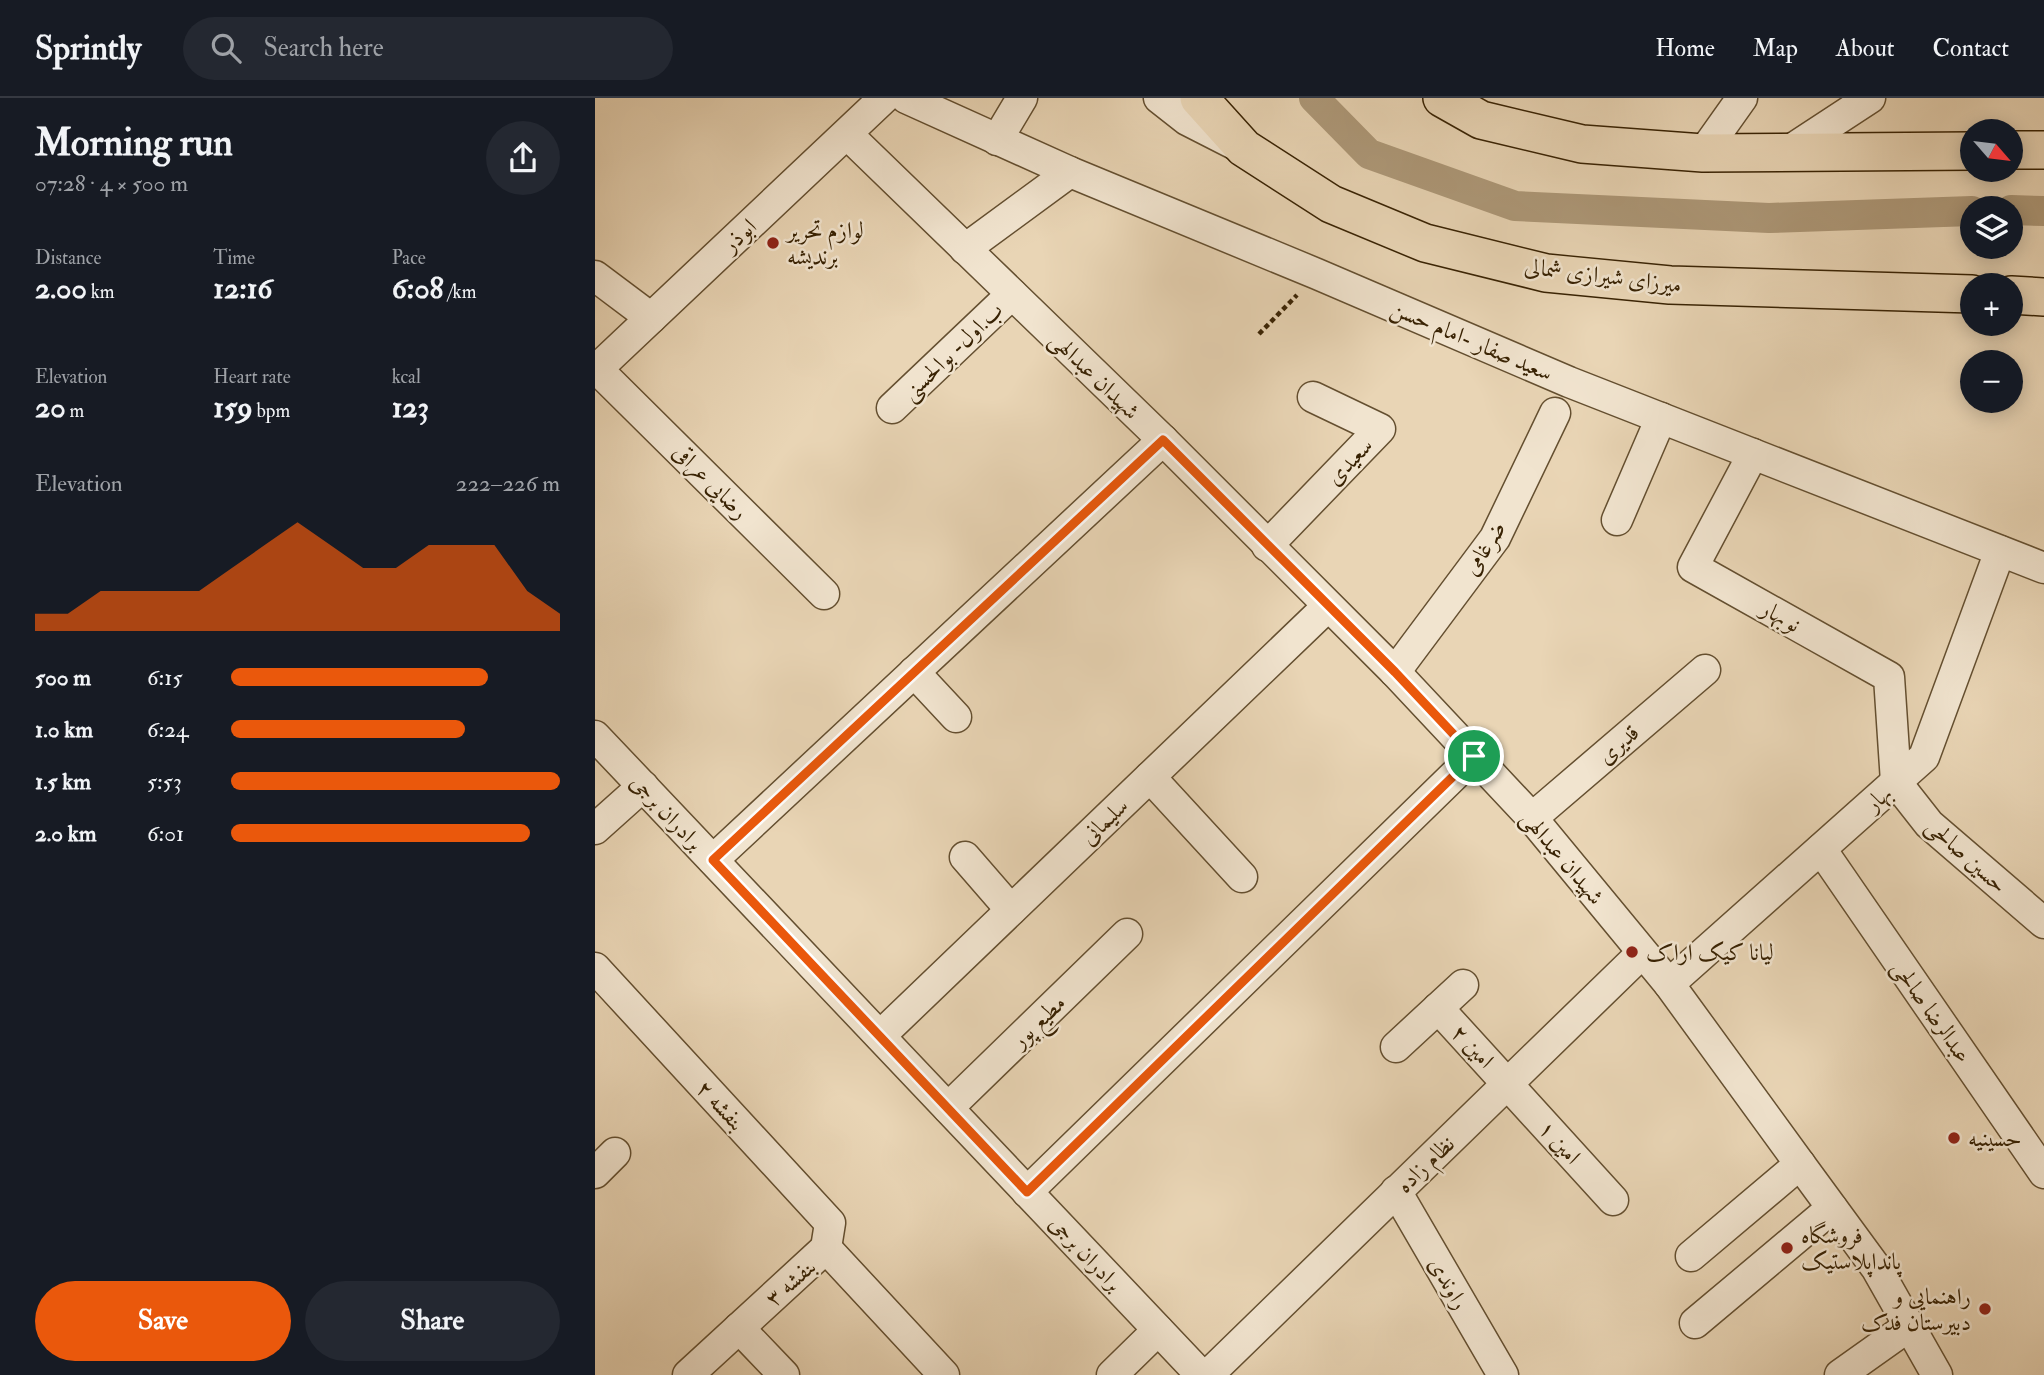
<!DOCTYPE html>
<meta charset="utf-8">
<style>
body{margin:0;font-family:"IM FELL Double Pica",Amiri,serif;background:#242831;color:#f1f3f6;height:100vh;display:flex;flex-direction:column;font-size:26px;white-space:nowrap}
*{box-sizing:border-box;margin:0}
p{font-size:23px;color:#9ea1a6}
.icon{flex:none;width:38px;height:38px;fill:none;stroke:currentColor;stroke-width:2;stroke-linecap:round;stroke-linejoin:round}
.map{position:relative;flex:1;overflow:hidden}
.details{display:flex;flex-direction:column;background:#171b24;width:595px}
.details>*{flex:none}
.needle{width:46px;rotate:118deg}
.buttons{position:absolute;left:1365px;top:21px;display:grid;gap:14px}
.buttons a{display:grid;place-items:center;width:63px;height:63px;border-radius:50%;background:#171b24;box-shadow:0 4px 18px #0003;font-size:35px}
.pin{position:absolute;display:grid;place-items:center;width:60px;height:60px;color:#fff;margin:-30px;border:4px solid #fff;border-radius:50%;box-shadow:0 2px 7px #0007}
.round{display:grid;place-items:center;flex:none;width:74px;height:74px;border-radius:37px;background:#242831}
.headline{display:flex;align-items:center;justify-content:space-between;height:119px;padding:0 35px}
h1{font-size:38px;font-weight:800;line-height:52px}
.metrics{display:grid;grid-template-columns:repeat(3,1fr);gap:10px;height:119px;padding:7px 35px}
.metrics div{display:grid;align-content:center}
.metrics b{font-size:30px;font-weight:800}
.metrics small{font-size:19px;font-weight:400}
.metrics p{font-size:19px}
.chart{height:196px;padding:14px 35px}
.chart p{display:flex;justify-content:space-between}
.chart svg{width:100%;height:126px;margin-top:7px;fill:#ea580c;opacity:.7}
.button{display:flex;gap:14px;margin-top:auto;padding:14px 35px}
.button a{flex:1;height:80px;border-radius:42px;background:#ea580c;color:#fff;font-size:28px;font-weight:800;line-height:80px;text-align:center}
.button a+a{background:#242831;color:#f1f3f6}
ul{padding:0 35px;list-style:none;font-size:23px}
li{display:grid;grid-template-columns:112px 84px 1fr;align-items:center;height:52px}
li i{height:18px;border-radius:9px;background:#ea580c}
header{display:flex;align-items:center;gap:42px;box-sizing:border-box;height:98px;padding:0 35px;background:#171b24;border-bottom:2px solid #363941}
header strong{font-size:33px}
nav{display:flex;gap:38px;margin-inline-start:auto;font-size:24px}
.search{width:490px;height:63px;background:#242831;display:flex;align-items:center;gap:18px;box-sizing:border-box;padding:0 24px;border-radius:38px;color:#9ea1a6;font-size:26px}
main{display:flex;flex:1;min-height:0}
.map>svg:first-child{display:block}
</style>
<header>
<strong>Sprintly</strong>
<div class="search"><svg class="icon" aria-label="search" viewBox="0 0 24 24"><circle cx="10" cy="10" r="6"/><path d="M15 15l6 6"/></svg>Search here</div>
<nav><a>Home</a><a>Map</a><a>About</a><a>Contact</a></nav>
</header>
<main>
<section class="details">
<div class="headline"><div><h1>Morning run</h1><p>07:28 · 4 × 500 m</p></div><a class="round"><svg class="icon" aria-label="share" viewBox="0 0 24 24"><path d="M12 15V3M7 8l5-5 5 5M5 13v7h14v-7"/></svg></a></div>
<div class="metrics">
<div><p>Distance</p><b>2.00<small> km</small></b></div>
<div><p>Time</p><b>12:16</b></div>
<div><p>Pace</p><b>6:08<small> /km</small></b></div>
</div>
<div class="metrics">
<div><p>Elevation</p><b>20<small> m</small></b></div>
<div><p>Heart rate</p><b>159<small> bpm</small></b></div>
<div><p>kcal</p><b>123</b></div>
</div>
<div class="chart"><p><span>Elevation</span>222–226 m</p>
<svg viewBox="0 0 160 44" preserveAspectRatio="none"><path d="M0 44V38L10 38L20 30L30 30L40 30L50 30L60 22L70 14L80 6L90 14L100 22L110 22L120 14L130 14L140 14L150 30L160 38V44z"/></svg>
</div>
<ul>
<li><b>500 m</b>6:15<i style="width:78%"></i></li>
<li><b>1.0 km</b>6:24<i style="width:71%"></i></li>
<li><b>1.5 km</b>5:53<i style="width:100%"></i></li>
<li><b>2.0 km</b>6:01<i style="width:91%"></i></li>
</ul>
<div class="button"><a>Save</a><a>Share</a></div>
</section>
<div class="map">
<svg width="1449" height="1277" viewBox="0 0 1449 1277">
<rect width="100%" height="100%" fill="#e9d5b5"/>
<filter id="stains"><feTurbulence type="fractalNoise" baseFrequency=".00286" numOctaves="4"/><feColorMatrix values="0 0 0 0 .2 0 0 0 0 .09 0 0 0 0 .02 0 0 0 .5 -.17"/></filter>
<radialGradient id="worn" r=".72"><stop offset=".6" stop-color="#630" stop-opacity="0"/><stop offset="1" stop-color="#630" stop-opacity=".3"/></radialGradient>
<g fill="none" stroke-linecap="round" stroke-linejoin="round">
<g stroke="#ad9878" stroke-width="30">
<polyline points="719,0 774,56 920,108 1174,120 1377,113"/>
<polyline points="1416,112 1449,113"/>
</g>
<g stroke="#644f30" stroke-width="33">
<g id="minor">
<polyline points="311,0 475,74 722,176 974,284 1449,470"/>
<polyline points="564,0 592,22 641,47"/>
<polyline points="252,36 568,342 800,574 937,720 1074,886 1205,1066 1282,1171 1342,1277"/>
<polyline points="402,42 427,0"/>
<polyline points="1194,53 1275,0"/>
<polyline points="1108,55 1147,0"/>
<polyline points="370,151 475,74"/>
<polyline points="0,178 56,220"/>
<polyline points="2,271 229,496"/>
<polyline points="0,273 289,0"/>
<polyline points="297,310 417,196"/>
<polyline points="1158,356 1098,469 1294,579 1301,684 1334,726 1449,825"/>
<polyline points="1022,422 1066,320"/>
<polyline points="672,448 785,331 718,299"/>
<polyline points="319,574 361,619"/>
<polyline points="800,574 900,440 960,315"/>
<polyline points="0,638 606,1277"/>
<polyline points="555,679 647,779"/>
<polyline points="937,720 1110,572"/>
<polyline points="0,731 48,688"/>
<polyline points="1226,751 1449,1075"/>
<polyline points="370,759 416,812"/>
<polyline points="118,762 568,342"/>
<polyline points="0,870 235,1125 231,1150"/>
<polyline points="1074,886 1329,659 1405,453"/>
<polyline points="843,910 1018,1102"/>
<polyline points="285,938 733,508"/>
<polyline points="801,949 868,887"/>
<polyline points="353,1010 532,836"/>
<polyline points="0,1075 20,1055"/>
<polyline points="801,1093 908,1277"/>
<polyline points="432,1094 879,658"/>
<polyline points="231,1150 349,1277"/>
<polyline points="1096,1158 1205,1066"/>
<polyline points="1100,1225 1237,1110"/>
<polyline points="144,1230 189,1277"/>
<polyline points="93,1277 231,1150"/>
<polyline points="517,1277 563,1232"/>
<polyline points="613,1277 1047,855"/>
<polyline points="1245,1277 1314,1228"/>
</g>
</g>
<g stroke="#382203" stroke-width="40">
<g id="major">
<polyline points="604,0 649,50 736,106 830,145 951,175 1075,187 1377,196"/>
<polyline points="847,0 886,22 987,46 1108,55 1377,53"/>
<polyline points="1416,52 1449,52"/>
<polyline points="1416,197 1449,199"/>
</g>
</g>
<polyline stroke="#382203" stroke-width="4.5" stroke-dasharray="5 3.5" stroke-linecap="butt" points="664,236 702,197"/>
<use href="#minor" stroke="#f1e4cf" stroke-width="30"/>
<use href="#major" stroke="#e9d5b5" stroke-width="37"/>
</g>
<g fill="none" stroke-linecap="round" stroke-linejoin="round">
<g stroke="#fff" stroke-width="14">
<polygon id="route" points="568,342 800,574 879,658 432,1094 118,762"/>
</g>
<use href="#route" stroke="#ea580c" stroke-width="9"/>
</g>
<g fill="#8f2418" stroke="#f1e4cf" stroke-width="2.5">
<circle cx="178" cy="145" r="7"/>
<circle cx="1037" cy="854" r="7"/>
<circle cx="1359" cy="1040" r="7"/>
<circle cx="1192" cy="1150" r="7"/>
<circle cx="1390" cy="1211" r="7"/>
</g>
<g text-anchor="middle" stroke-width="5" stroke-linejoin="round" paint-order="stroke">
<g font-size="23" fill="#382203" stroke="#f1e4cf" text-anchor="start">
<text x="192" y="140">لوازم تحریر<tspan x="192" dy="26">برندیشه</tspan></text>
<text x="1051" y="862">لیانا کیک اراک</text>
<text x="1373" y="1048">حسینیه</text>
<text x="1206" y="1145">فروشگاه<tspan x="1206" dy="26">پانداپلاستیک</tspan></text>
<text x="1376" y="1206" text-anchor="end">راهنمایی و<tspan x="1376" dy="26">دبیرستان فدک</tspan></text>
</g>
<g font-size="23" fill="#382203" stroke="#f1e4cf">
<text transform="translate(144 137) rotate(-43)" y="8">ابوذر</text>
<text transform="translate(1008 177) rotate(7)" y="8">میرزای شیرازی شمالی</text>
<text transform="translate(877 242) rotate(23)" y="8">سعید صفار -امام حسن</text>
<text transform="translate(357 253) rotate(-44)" y="8">ب.اول- بوالحسنی</text>
<text transform="translate(500 277) rotate(44)" y="8">شهیدان عبدالهی</text>
<text transform="translate(754 363) rotate(-46)" y="8">سعیدی</text>
<text transform="translate(116 383) rotate(45)" y="8">رضایی عراقی</text>
<text transform="translate(889 450) rotate(-57)" y="8">ضرغامی</text>
<text transform="translate(1186 518) rotate(29)" y="8">نوبهار</text>
<text transform="translate(1023 646) rotate(-41)" y="8">قدیری</text>
<text transform="translate(1283 700) rotate(-42)" y="8">بهار</text>
<text transform="translate(72 714) rotate(47)" y="8">برادران برجی</text>
<text transform="translate(509 723) rotate(-44)" y="8">سلیمانی</text>
<text transform="translate(1372 757) rotate(42)" y="8">حسین صالحی</text>
<text transform="translate(968 759) rotate(50)" y="8">شهیدان عبدالهی</text>
<text transform="translate(1337 913) rotate(55)" y="8">عبدالرضا صالحی</text>
<text transform="translate(443 923) rotate(-44)" y="8">مطیع پور</text>
<text transform="translate(878 948) rotate(47)" y="8">امین ۲</text>
<text transform="translate(126 1007) rotate(47)" y="8">بنفشه ۲</text>
<text transform="translate(965 1044) rotate(48)" y="8">امین ۱</text>
<text transform="translate(830 1066) rotate(-44)" y="8">نظام زاده</text>
<text transform="translate(491 1155) rotate(47)" y="8">برادران برجی</text>
<text transform="translate(195 1184) rotate(-42)" y="8">بنفشه ۳</text>
<text transform="translate(854 1185) rotate(60)" y="8">راوندی</text>
</g>
</g>
<rect width="100%" height="100%" filter="url(#stains)"/>
<rect width="100%" height="100%" fill="url(#worn)"/>
</svg>
<div class="buttons">
<a><svg class="needle" viewBox="-14 -14 28 28"><path d="M0-13l5 13h-10z" fill="#e53935"/><path d="M0 13l5-13h-10z" fill="#9ea1a6"/></svg></a>
<a><svg class="icon" aria-label="layers" viewBox="0 0 24 24"><path d="M12 4l9 5-9 5-9-5zM3 14l9 5 9-5"/></svg></a>
<a>+</a>
<a>−</a>
</div>
<div class="pin" style="left:879px;top:658px;background:#1e9e55"><svg class="icon" aria-label="arrive" viewBox="0 0 24 24"><path d="M6 21V4h12l-3 4 3 4H6"/></svg></div>
</div>
</main>
